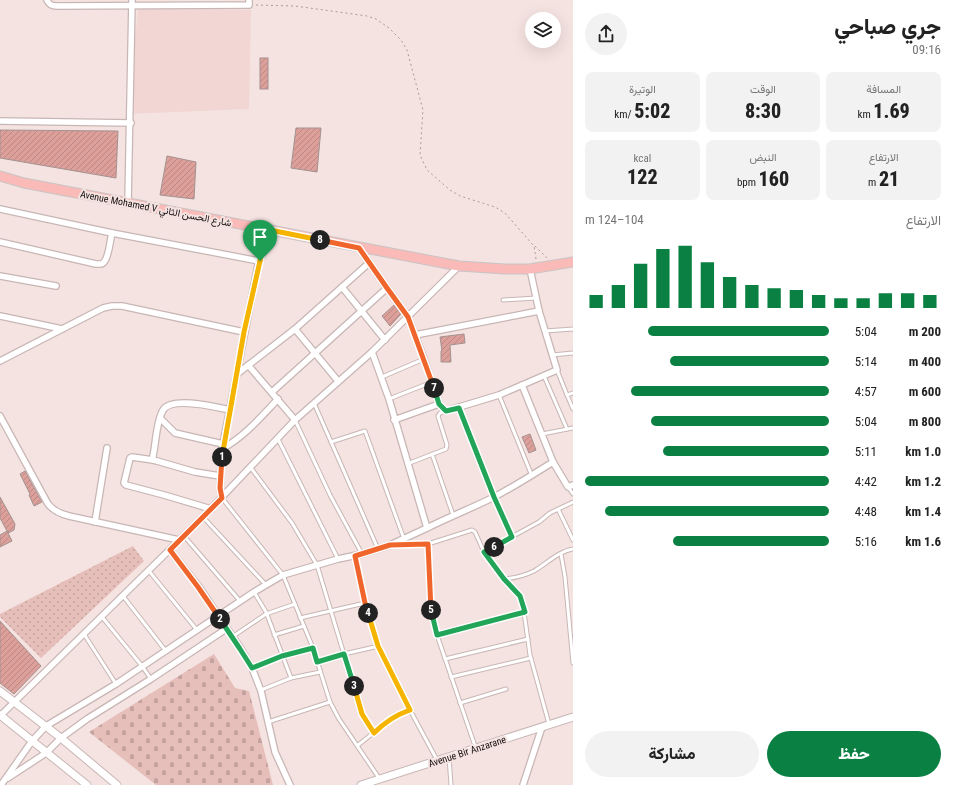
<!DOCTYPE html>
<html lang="ar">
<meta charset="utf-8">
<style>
body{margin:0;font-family:"Roboto Condensed",Vazirmatn,sans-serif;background:#f2f2f2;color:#222;direction:rtl;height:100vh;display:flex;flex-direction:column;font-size:15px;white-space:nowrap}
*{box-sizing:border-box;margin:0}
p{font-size:13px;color:#767676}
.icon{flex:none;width:22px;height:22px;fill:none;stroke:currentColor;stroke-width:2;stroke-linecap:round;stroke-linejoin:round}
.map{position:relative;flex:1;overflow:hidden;direction:ltr}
.panel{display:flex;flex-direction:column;background:#fff;width:380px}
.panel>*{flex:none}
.tools{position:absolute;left:525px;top:12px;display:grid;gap:8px}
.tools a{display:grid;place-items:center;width:36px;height:36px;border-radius:50%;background:#fff;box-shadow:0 4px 16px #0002;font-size:20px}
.pin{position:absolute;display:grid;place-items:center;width:34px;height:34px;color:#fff;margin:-41px -17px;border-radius:50% 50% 50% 0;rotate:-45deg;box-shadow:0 0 4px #0007}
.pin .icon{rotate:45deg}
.km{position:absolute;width:20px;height:20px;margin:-10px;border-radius:50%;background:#222;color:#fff;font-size:11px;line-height:20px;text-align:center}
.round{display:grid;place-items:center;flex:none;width:42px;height:42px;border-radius:21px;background:#f2f2f2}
.summary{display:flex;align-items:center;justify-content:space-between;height:68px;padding:0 12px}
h1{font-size:22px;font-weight:800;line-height:30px}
.figures{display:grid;grid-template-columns:repeat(3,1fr);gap:6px;height:68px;padding:4px 12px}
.figures div{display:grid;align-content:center;border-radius:8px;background:#f2f2f2;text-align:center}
.figures b{font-size:20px;font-weight:800}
.figures small{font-size:11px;font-weight:400}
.figures p{font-size:11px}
.chart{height:112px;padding:8px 12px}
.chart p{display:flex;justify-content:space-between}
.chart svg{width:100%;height:72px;margin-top:4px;stroke:#0b8043;stroke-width:6}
.cta{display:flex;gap:8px;margin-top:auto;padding:8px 12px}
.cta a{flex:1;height:46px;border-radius:24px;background:#0b8043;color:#fff;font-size:16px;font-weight:800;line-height:46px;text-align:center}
.cta a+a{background:#f2f2f2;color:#222}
ul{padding:0 12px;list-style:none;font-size:13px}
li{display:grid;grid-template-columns:64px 48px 1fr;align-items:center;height:30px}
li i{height:10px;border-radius:5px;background:#0b8043}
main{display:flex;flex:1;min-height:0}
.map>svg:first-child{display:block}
</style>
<main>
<section class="panel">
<div class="summary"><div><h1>جري صباحي</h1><p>09:16</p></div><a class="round"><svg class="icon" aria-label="share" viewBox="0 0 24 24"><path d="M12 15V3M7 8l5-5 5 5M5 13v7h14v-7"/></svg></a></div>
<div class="figures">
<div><p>المسافة</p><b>1.69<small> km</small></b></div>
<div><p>الوقت</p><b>8:30</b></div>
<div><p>الوتيرة</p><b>5:02<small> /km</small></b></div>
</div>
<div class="figures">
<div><p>الارتفاع</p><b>21<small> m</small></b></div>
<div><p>النبض</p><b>160<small> bpm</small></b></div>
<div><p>kcal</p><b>122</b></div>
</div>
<div class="chart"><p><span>الارتفاع</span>104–124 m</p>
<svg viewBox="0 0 160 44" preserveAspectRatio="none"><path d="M5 44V36M15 44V30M25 44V17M35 44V8M45 44V6M55 44V16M65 44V25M75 44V30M85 44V32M95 44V33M105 44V36M115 44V38M125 44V38M135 44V35M145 44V35M155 44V36"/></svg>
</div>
<ul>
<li><b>200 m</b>5:04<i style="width:74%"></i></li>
<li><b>400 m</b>5:14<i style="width:65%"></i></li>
<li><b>600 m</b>4:57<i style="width:81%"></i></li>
<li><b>800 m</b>5:04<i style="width:73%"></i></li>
<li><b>1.0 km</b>5:11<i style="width:68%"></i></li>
<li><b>1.2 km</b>4:42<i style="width:100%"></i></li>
<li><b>1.4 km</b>4:48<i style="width:92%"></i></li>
<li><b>1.6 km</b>5:16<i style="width:64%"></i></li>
</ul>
<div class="cta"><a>حفظ</a><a>مشاركة</a></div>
</section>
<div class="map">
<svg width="573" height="785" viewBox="0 0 573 785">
<defs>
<pattern id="cemetery-stones" width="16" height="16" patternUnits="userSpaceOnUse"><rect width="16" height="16" fill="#e6beba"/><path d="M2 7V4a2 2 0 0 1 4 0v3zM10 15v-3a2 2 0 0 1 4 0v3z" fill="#c4a29f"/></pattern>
<pattern id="park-dots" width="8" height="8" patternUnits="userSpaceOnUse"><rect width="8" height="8" fill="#e6beba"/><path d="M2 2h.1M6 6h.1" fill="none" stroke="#c4a29f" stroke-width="1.8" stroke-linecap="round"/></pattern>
<pattern id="building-hatch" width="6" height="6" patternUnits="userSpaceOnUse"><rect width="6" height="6" fill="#dc9f9a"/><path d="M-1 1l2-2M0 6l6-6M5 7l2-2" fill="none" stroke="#bc8884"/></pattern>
</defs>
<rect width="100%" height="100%" fill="#f5e3e1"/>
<polygon fill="#f1d6d4" points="138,9 251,10 249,109 128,114"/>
<polygon fill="url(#cemetery-stones)" points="214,654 235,688 249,691 273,785 156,785 89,732"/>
<polygon fill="url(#park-dots)" points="133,546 144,561 41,658 0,617 0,614"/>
<g fill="url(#building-hatch)" stroke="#a39291">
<rect x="260" y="58" width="8" height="31"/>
<polygon points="296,128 321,128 317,172 291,168"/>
<polygon points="0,130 118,131 116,178 0,158"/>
<polygon points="167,156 196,162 194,199 160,195"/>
<polygon points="394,305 401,314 390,326 382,316"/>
<polygon points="464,334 465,343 450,345 451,362 441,362 441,351 442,351 440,337"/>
<polygon points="530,434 536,450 529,453 522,437"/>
<polygon points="25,471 42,502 34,506 29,495 30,494 20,474"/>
<polygon points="0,497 15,524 14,530 8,533 7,531 12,541 0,547 0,535 7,531 0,518"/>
<polygon points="0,621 41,666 14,694 0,683"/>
</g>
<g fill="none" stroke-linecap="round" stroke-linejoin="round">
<g stroke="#c8b6b5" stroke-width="5">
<g id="service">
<polyline points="503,300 536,298"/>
<polyline points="545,331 573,329"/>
<polyline points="552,355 573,353"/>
<polyline points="557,370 567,395 573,393"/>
<polyline points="544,376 567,429"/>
<polyline points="382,377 424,359"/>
<polyline points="499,395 532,476"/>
<polyline points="567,395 573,409"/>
<polyline points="389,399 432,382"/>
<polyline points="314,403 378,549"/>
<polyline points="459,408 493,497 512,537"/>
<polyline points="295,420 330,495 362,554"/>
<polyline points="542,434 573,428"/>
<polyline points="278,439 338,559"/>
<polyline points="331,442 365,431 404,539"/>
<polyline points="432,454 453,515"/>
<polyline points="407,464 446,449 447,445 438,416 440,413 446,411"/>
<polyline points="251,468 292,523 317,565 362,714 374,733"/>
<polyline points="568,487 573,494"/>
<polyline points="222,498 283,575 313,648 330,702 339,719 379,778"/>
<path d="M573 502 550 513 539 522 484 552 504 579C515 578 524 576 534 571 546 564 559 551 573 549"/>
<polyline points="558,509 573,540"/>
<polyline points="203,517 266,585"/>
<polyline points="184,536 240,601"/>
<polyline points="428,544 431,609 437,635 476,749"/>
<polyline points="394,545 428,544 472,530 475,532 484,552"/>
<polyline points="561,554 565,577 573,663"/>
<polyline points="355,556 365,603 379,646 410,710 437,760"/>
<polyline points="149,571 197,630"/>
<polyline points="504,579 520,596 523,605 530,655 549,724"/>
<polyline points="254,592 266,612 291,678"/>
<polyline points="123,596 165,650"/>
<polyline points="102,617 142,666 151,679"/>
<polyline points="300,618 365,603"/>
<polyline points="84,634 116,684"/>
<polyline points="274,635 304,626"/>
<polyline points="437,635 525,612"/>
<polyline points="232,637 266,614 295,604"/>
<polyline points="445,659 528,639"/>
<polyline points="317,662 344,654 379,646"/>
<polyline points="252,668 282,656 313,648"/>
<polyline points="451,677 531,658"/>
<polyline points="261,690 291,678 320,672"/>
<polyline points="460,703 506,689"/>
<polyline points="268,722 330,702"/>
<path d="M358 745C377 731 387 718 410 710"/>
<polyline points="449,757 451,785"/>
</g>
</g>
<g stroke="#c8b6b5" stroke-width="8">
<g id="minor">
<path d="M47 0C49 5 52 6 57 6L249 5V0"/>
<polyline points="0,121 131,123"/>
<polyline points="128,203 132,0"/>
<polyline points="0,209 112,233 259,261"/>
<path d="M0 242 96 264C99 264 102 265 104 262 109 257 110 240 112 233"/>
<polyline points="359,248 387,288 408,317 424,359 439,404 446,411 499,395 557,370 539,311 530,269"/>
<polyline points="0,276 56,286"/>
<polyline points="342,287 385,340"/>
<polyline points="0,316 62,329"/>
<polyline points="295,329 338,381"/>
<polyline points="415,335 539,311"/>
<polyline points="0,361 103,308 112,306 122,306 244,332"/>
<polyline points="248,365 295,420"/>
<polyline points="237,374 295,329 369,263"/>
<polyline points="522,385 553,462 568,487 573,485"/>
<polyline points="272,392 387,288"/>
<path d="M0 416 48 504C54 511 60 514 69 516L179 540"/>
<polyline points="160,418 175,433 223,444"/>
<polyline points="394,420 439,404"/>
<path d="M222 449C245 436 260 418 278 399"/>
<polyline points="153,460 132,457 130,458 124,483 126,485 164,495 211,509"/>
<path d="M220 476 195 472 157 461 153 460V456C156 443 156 422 163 410 172 396 216 407 230 410"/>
<polyline points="222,498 220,488 222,449 265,229"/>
<polyline points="95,522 107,448"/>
<path d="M427 528C449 517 472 508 494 497 515 486 534 474 553 462"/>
<polyline points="170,550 199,587 241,649 252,668 261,691 275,752 290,785"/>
<polyline points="1,715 203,517 295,420 372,352 459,266"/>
<polyline points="8,778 46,753 61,738 87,719 151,679 226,629"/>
<polyline points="1,785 32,741 46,726 116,684 254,592 283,575 338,559 362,554 390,545 427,528 389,399 372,352"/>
<polyline points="523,785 542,727"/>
</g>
</g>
<g stroke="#c8b6b5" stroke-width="9">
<g id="tertiary">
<polyline points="0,691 61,738 117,785"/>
<polyline points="0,715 87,785"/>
<polyline points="361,785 573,717"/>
</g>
</g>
<g stroke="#c7c5c5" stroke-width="11">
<polyline id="primary" points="0,176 24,183 459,266 505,269 530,269 573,262"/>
</g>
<g stroke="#a89a98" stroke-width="1" stroke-dasharray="2 3" stroke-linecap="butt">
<polyline points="256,5 295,6 367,16 376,19 389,28 401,40 407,50 423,110 420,155 427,170 450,190 460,196 495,207 505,213 534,246 536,259"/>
<polyline points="535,246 547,258"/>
</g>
<use href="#service" stroke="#fff" stroke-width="3"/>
<use href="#minor" stroke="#fff" stroke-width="5.5"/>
<use href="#tertiary" stroke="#fff" stroke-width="7"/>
<use href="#primary" stroke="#fabab7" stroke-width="9"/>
</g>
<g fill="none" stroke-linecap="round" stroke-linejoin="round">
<g stroke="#fff" stroke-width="8">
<polyline id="split-1" points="222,457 244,332 260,261"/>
</g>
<g stroke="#fff" stroke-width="8">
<polyline id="split-2" points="220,619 198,587 170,550 222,498 220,488 222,457"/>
</g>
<g stroke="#fff" stroke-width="8">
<polyline id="split-3" points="220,619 240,649 252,668 282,656 313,648 317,662 344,654 354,686"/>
</g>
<g stroke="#fff" stroke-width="8">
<path id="split-4" d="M354 686 362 714 374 733C385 722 395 715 410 710L378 646 368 613"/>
</g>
<g stroke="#fff" stroke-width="8">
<polyline id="split-5" points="368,613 365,603 355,556 390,545 428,544 431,610"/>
</g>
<g stroke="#fff" stroke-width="8">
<polyline id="split-6" points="431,610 437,635 525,612 520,596 504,579 484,552 494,547"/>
</g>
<g stroke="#fff" stroke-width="8">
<polyline id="split-7" points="434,388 439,404 446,411 459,408 494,497 512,537 494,547"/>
</g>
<g stroke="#fff" stroke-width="8">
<polyline id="split-8" points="320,240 359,248 387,288 408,317 434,388"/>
</g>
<g stroke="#fff" stroke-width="8">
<polyline id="split-9" points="260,261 265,229 320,240"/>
</g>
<use href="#split-1" stroke="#f5b400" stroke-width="5"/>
<use href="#split-2" stroke="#f0652b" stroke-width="5"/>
<use href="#split-3" stroke="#22a559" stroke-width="5"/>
<use href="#split-4" stroke="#f5b400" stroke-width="5"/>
<use href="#split-5" stroke="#f0652b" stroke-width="5"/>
<use href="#split-6" stroke="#22a559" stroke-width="5"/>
<use href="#split-7" stroke="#22a559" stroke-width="5"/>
<use href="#split-8" stroke="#f0652b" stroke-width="5"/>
<use href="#split-9" stroke="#f5b400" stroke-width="5"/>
</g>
<g text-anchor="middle" stroke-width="4" stroke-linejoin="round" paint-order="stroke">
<g font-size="10" fill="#140f0e" stroke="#f5e3e1">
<text transform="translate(156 208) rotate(11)" y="4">Avenue Mohamed V شارع الحسن الثاني</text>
<text transform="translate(467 751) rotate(-18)" y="4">Avenue Bir Anzarane</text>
</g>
</g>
</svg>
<div class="tools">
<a><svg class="icon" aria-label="layers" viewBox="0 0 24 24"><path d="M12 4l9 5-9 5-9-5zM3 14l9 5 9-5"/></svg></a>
</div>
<div class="pin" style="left:260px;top:261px;background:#1e9e55"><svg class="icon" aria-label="arrive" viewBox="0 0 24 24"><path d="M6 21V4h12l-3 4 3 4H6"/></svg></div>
<b class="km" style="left:222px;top:457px">1</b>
<b class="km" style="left:220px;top:619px">2</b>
<b class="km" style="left:354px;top:686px">3</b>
<b class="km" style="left:368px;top:613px">4</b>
<b class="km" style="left:431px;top:610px">5</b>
<b class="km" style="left:494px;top:547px">6</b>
<b class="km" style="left:434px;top:388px">7</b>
<b class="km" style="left:320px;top:240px">8</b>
</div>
</main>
